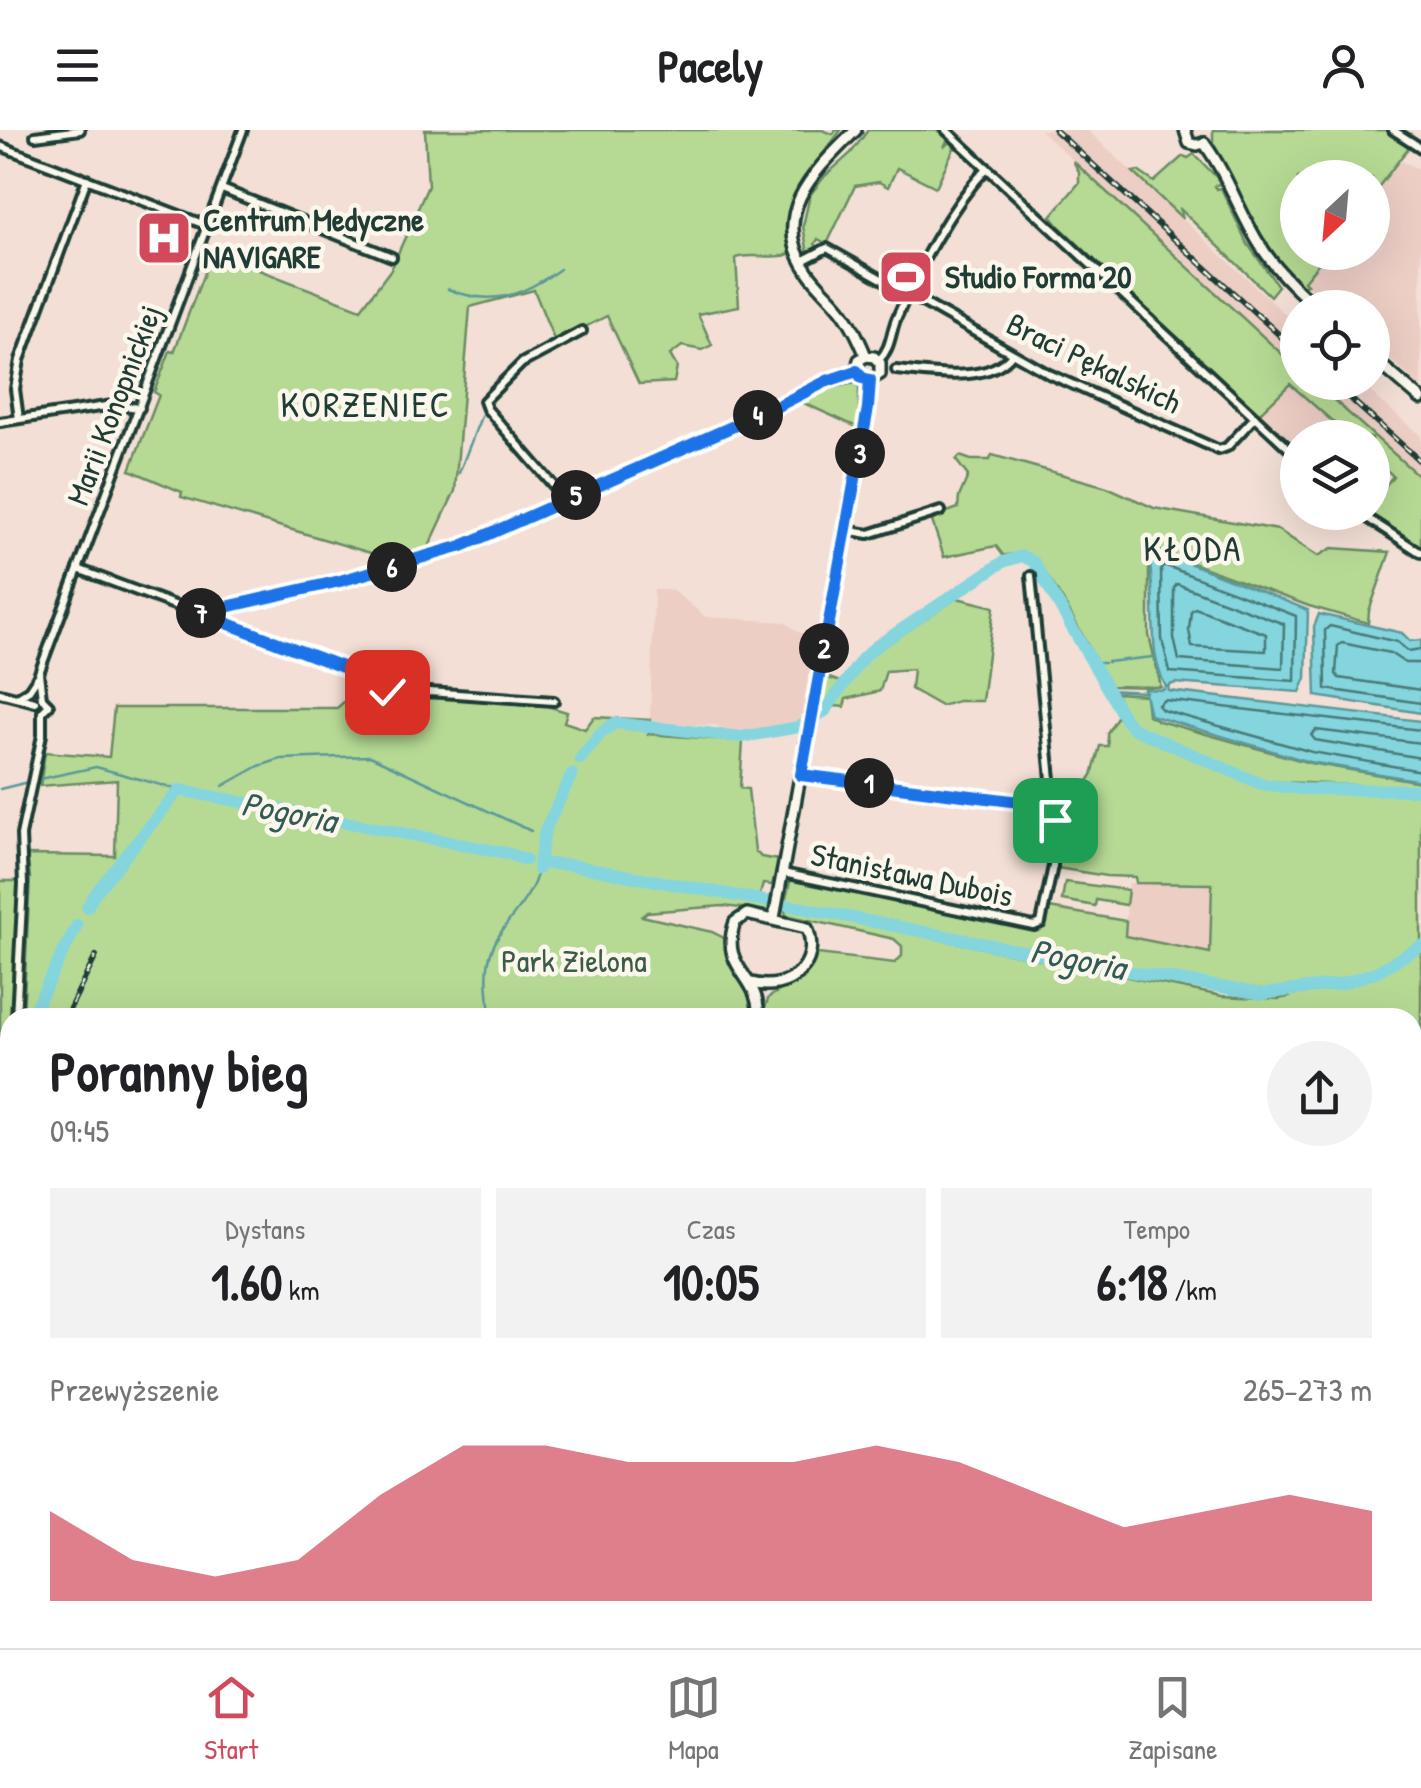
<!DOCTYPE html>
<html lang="pl">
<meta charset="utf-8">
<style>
body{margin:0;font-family:"Patrick Hand",sans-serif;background:#f2f2f2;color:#202124;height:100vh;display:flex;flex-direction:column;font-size:38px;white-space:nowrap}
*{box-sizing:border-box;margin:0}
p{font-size:32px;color:#757577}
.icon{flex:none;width:55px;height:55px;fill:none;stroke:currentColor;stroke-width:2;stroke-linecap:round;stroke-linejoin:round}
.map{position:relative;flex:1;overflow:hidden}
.panel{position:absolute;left:0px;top:878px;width:1422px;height:642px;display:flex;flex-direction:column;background:#fff;border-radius:30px 30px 0 0;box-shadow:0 10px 40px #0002}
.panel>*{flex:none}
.needle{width:65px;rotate:206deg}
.tools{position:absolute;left:1280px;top:30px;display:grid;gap:20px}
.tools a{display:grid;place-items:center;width:110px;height:110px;border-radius:50%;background:#fff;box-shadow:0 10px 40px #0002;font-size:50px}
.pin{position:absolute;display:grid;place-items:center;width:85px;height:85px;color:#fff;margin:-42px;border-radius:20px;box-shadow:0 5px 15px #0006}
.km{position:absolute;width:50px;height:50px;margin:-25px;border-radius:50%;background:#222;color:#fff;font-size:28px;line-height:50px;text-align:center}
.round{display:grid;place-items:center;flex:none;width:105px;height:105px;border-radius:52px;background:#f2f2f2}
.head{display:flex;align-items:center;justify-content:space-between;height:170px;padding:0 50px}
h1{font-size:55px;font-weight:700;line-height:75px}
.metrics{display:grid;grid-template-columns:repeat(3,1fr);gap:15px;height:170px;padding:10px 50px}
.metrics div{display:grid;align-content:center;border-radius:0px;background:#f2f2f2;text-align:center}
.metrics b{font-size:50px;font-weight:700}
.metrics small{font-size:28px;font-weight:400}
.metrics p{font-size:28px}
.chart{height:280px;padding:20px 50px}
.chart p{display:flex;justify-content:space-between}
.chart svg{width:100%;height:180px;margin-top:10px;fill:#d1495b;opacity:.7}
header{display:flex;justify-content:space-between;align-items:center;height:130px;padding:0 50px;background:#fff;font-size:45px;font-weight:700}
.dock{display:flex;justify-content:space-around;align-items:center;height:140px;border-top:2px solid #e0e0e0;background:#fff;font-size:28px;color:#757577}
.dock a{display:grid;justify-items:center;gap:5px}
.dock .selected{color:#d1495b}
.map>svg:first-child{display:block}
</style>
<header><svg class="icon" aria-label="menu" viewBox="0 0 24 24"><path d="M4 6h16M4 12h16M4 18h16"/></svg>Pacely<svg class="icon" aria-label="person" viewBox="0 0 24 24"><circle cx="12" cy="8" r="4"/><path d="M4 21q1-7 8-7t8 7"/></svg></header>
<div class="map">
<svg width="1421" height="1518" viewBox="0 0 1421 1518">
<rect width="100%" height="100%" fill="#f3dfd5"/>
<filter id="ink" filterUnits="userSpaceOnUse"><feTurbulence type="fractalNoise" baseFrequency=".01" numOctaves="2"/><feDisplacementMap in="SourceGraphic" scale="20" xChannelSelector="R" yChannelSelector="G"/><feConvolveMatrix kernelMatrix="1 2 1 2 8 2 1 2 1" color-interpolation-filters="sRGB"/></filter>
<g filter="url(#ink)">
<g fill="#edcec5">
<polygon points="1040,0 1087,0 1297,195 1297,238"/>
<polygon points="1399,30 1421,40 1421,257 1373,213 1372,178 1333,177 1304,152 1327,123 1372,122 1373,64"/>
<polygon points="1315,253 1360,253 1421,306 1421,348"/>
<polygon points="1290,254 1350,307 1298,308 1297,320 1258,285"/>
<polygon points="654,460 672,460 706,487 785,492 798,502 821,509 805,591 734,602 715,595 677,595 650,590"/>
<polygon points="1129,753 1212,754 1210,823 1124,806"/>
</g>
<g fill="#b6da94" stroke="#6a8c64" stroke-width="2.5">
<path d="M425 0H822L833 4 836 0H841C813 40 777 68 792 123 775 131 753 122 736 128L739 176 698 184 712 215 702 220 682 216 670 225 677 237 674 252 639 254 607 186 555 212 534 160 470 177 455 361 427 421 395 429 384 427 181 367 182 362 130 340 159 265 154 262 170 221 174 222 212 122 361 179 391 139 428 56Z"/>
<polygon points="868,0 937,0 948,9 944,17 950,11 959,19 954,18 936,57 897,38 888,57 879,52 855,56 827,114 818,109 815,114 820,120 808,124 803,96 810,65 825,46 851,23"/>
<path d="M1213 0H1386L1409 17 1373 64 1372 48H1298V122L1327 123 1304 151 1307 154 1302 156C1257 121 1240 61 1213 13Z"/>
<polygon points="1194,24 1217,48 1220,53 1215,56 1217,59 1221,58 1247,113 1278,156 1270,166 1179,78 1183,89 1133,42 1138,41 1154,52 1183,26 1188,28"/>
<polygon points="1073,31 1297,238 1298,252 1315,253 1421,348 1421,416 1367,383 1372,382 1373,371 1393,346 1373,327 1372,308 1350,307 1290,254 1258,285 1059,96 1051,86 1079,53 1079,42"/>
<polygon points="856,253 859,258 859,298 799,271 833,257"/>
<path d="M992 325 1107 357 1154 378 1278 400 1318 426 1332 418 1390 422 1369 481 1368 493 1309 476 1159 421 1149 428V505L1161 557 1109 556C1096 532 1047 430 1025 424 1018 422 1010 426 1003 425L996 416 944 427 931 388 958 378 959 367 968 346 956 330 960 326 971 330H990Z"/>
<polygon points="957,468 994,477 982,571 958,571 941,576 911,559 913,539 886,541 880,561 846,569 844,577 835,576 815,593 823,546 846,554 871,525"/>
<path d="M364 554 387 571 434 568 540 574 567 582 564 592 585 599 594 587 650 590 648 604 743 611 740 658 748 659 755 721 761 727 779 730 772 755 763 754 758 772 772 775 770 781 722 776 647 782 642 786 712 802 724 808C728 839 758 857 753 887L23 888 30 747 27 725 115 726 117 650 40 656 45 622 109 627 114 578H337Z"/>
<polygon points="1116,563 1146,565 1148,585 1159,591 1310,633 1421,652 1421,658 1258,651 1135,596 1125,585"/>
<polygon points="1118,585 1132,601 1262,657 1279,660 1421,662 1421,1518 677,1518 677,1510 1412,1510 1412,888 761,887 769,867 801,848 818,824 895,833 902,826 902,816 894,809 786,785 784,778 1222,866 1279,869 1288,867 1272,860 1226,856 785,772 791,748 1035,799 1044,796 1049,778 1126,791 1125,806 1210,823 1212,754 1136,753 1135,747 1106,746 1057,738 1057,697 1092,645 1100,616 1108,616 1107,603"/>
<polygon points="0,751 20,751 14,887 10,888 10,901 0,911"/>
<polygon points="1065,752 1128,760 1126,775 1096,770 1095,776 1062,770"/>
<polygon points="10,1015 10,1467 0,1455 0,1034"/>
<polygon points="10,1484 10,1510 669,1510 669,1518 0,1518 0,1503"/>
</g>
<g fill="#85d5de" stroke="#5c989a" stroke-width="2.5">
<path d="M1161 422 1308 480 1306 548 1300 562 1175 553 1168 556 1169 561 1421 591V651L1310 632 1150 585 1144 559 1163 560 1166 557C1152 530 1154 509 1153 479 1153 464 1151 447 1150 431L1153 425Z"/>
<polygon points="1319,484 1402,503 1410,511 1421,510 1421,583 1316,566 1314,497"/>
</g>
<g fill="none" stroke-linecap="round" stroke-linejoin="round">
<g stroke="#487a78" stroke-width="2.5">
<polygon points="1164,435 1296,486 1295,551 1170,542 1162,509 1161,439"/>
<polygon points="1177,454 1284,494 1283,538 1179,530 1174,508 1174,458"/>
<polygon points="1195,478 1266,504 1266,521 1192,517 1189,500 1191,481"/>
<polyline points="1421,519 1408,521 1397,512 1330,496 1325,500 1326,559 1421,573"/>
<polyline points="1421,533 1405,533 1390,523 1342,513 1338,515 1336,544 1339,548 1421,560"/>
<polyline points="1421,600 1164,570 1158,575 1162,580 1312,622 1421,641"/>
<polyline points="1421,613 1316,600 1311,605 1315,610 1421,628"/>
</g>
<g stroke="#5c989a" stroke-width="2.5">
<path d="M448 159C492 177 522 166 560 139"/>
<polyline points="459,343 482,284"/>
<polyline points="1107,532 1153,527"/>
<polyline points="1095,533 1104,533"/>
<polyline points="1108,560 1146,562"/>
<polyline points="35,650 96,637 179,660"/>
<polyline points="223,656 259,636 281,629 370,626 531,701"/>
<polyline points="0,659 28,652"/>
<polyline points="541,705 543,706"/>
<path d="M490 888C489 867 484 842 491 823 501 791 532 773 538 739"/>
<polyline points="1412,1229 1421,1228"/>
<polyline points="0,1271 10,1266"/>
<polyline points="128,1510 130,1518"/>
<polyline points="838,1518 857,1510"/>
</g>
<g stroke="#85d5de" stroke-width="12">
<polyline points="580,629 602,602 615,593 742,607 799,597 825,581 862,529 875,517 1003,432 1022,426 1034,432 1126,591 1134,599 1261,654 1302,659 1421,660"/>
<polyline points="547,734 570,735 771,772"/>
<polyline points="538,739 545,700 572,644"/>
<polyline points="97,761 179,660 506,723 526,730"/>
<polyline points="787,775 1119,840 1263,864 1340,854 1376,842 1421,816"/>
<polyline points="87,777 94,765"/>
<polyline points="30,888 77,795"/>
<polyline points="0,947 10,927"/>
</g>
<g stroke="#1f3d34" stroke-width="14">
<g id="minor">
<polyline points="946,0 1298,327"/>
<polyline points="1393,0 1421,18"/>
<polyline points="35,6 80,0"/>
<polyline points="0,16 208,96"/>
<polyline points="222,59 392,127"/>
<polyline points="802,131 827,118 1049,244 1219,320 1227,317 1255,287"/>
<path d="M879 230C892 217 890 203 897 187 920 135 948 80 987 38"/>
<path d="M896 240C929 243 988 255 1012 224"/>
<polyline points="19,289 15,259 20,230 87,49"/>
<polyline points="0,292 113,275 140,278"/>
<polyline points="566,370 487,279 484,271 522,233 582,201"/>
<polyline points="1358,382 1421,423"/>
<polyline points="845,400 869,404 941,381"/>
<polyline points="78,439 356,543 392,564 429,562 554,571"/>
<polyline points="200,483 340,451 462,416 769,280 827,251 857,241"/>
<polyline points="0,563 35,572"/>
<polyline points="19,566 29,560 37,548"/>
<polyline points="42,568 39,543 243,0"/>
<polyline points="42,582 49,575 42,568"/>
<polyline points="801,645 1052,676"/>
<polyline points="783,743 1034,796 1041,793 1053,736 1055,690 1031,446"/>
<polyline points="16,888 23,754 21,705 42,605 42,582"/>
<polyline points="0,915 10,907"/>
<polyline points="431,1518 436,1510"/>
</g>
</g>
<g stroke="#1f3d34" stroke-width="16">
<g id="tertiary">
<path d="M856 0C817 39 767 83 808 142 817 155 829 165 839 177 851 191 859 209 866 226L874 227 880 233V244L870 250"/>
<polyline points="1185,0 1189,13 1197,15 1204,13"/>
<path d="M1204 13C1227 44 1238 79 1258 112 1274 138 1295 158 1317 178"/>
<polyline points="866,226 859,230 857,240 862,248 870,250"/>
<polyline points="1372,227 1421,269"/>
<polyline points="774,788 867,283 870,250"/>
<path d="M752 853C788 863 822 835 807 798L747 784 735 792C718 840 762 845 758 888"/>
<polyline points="673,1510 673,1518"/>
</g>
</g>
<use href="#minor" stroke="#fbf7ec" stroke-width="6"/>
<use href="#tertiary" stroke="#fbf7ec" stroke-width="9"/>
<g stroke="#1f3d34" stroke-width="6">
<g id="rail">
<polyline points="1055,0 1298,222"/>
<polyline points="1332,252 1421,332"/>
<polyline points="65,888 96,826"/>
<polyline points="0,1016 10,996"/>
</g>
</g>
<use href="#rail" stroke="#fbf7ec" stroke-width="2.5" stroke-dasharray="8" stroke-linecap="butt"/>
</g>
</g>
<g fill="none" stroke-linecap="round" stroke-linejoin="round" filter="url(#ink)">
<g stroke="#fff" stroke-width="20">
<polyline id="route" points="387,562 366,546 200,483 340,451 462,416 770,280 827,251 857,241 862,248 870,250 868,278 801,645 1052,676 1055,690"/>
</g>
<use href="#route" stroke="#1a73e8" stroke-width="12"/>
</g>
<defs>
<g id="hospital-square" transform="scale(2.875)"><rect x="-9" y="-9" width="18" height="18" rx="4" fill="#d1495b" stroke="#fbf7ec"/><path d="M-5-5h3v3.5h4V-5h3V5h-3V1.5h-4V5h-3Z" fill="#fff"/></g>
<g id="stadium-square" transform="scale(2.875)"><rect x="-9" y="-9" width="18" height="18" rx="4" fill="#d1495b" stroke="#fbf7ec"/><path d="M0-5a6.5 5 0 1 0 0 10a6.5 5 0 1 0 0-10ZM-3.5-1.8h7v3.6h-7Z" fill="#fff"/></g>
</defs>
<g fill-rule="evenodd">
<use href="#hospital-square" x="164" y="108"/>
<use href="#stadium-square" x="906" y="147"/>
</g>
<g text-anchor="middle" stroke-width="9" stroke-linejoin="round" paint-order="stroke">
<g font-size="32" font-weight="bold" fill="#1f3d34" stroke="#fbf7ec" text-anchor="start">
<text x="203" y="101">Centrum Medyczne<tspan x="203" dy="37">NAVIGARE</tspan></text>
<text x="945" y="158">Studio Forma 20</text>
</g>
<g font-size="32" fill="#1f3d34" stroke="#fbf7ec">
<text transform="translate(1094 233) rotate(26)" y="11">Braci Pękalskich</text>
<text transform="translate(114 275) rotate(-69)" y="11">Marii Konopnickiej</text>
<text transform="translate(912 745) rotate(12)" y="11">Stanisława Dubois</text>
</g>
<g font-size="32" fill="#3d5c47" stroke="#fbf7ec">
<text x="574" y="842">Park Zielona</text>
</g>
<g font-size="35" letter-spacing="2.5" fill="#1f3d34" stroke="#fbf7ec">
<text x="366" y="287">KORZENIEC</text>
<text x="1193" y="431">KŁODA</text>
</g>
<g font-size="35" font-style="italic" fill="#335b56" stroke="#fbf7ec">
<text transform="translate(289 682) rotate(11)" y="12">Pogoria</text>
<text transform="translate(1078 829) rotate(11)" y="12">Pogoria</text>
</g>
</g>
</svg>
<div class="tools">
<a><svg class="needle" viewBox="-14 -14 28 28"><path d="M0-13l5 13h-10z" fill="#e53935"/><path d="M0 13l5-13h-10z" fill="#757577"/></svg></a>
<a><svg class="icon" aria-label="locate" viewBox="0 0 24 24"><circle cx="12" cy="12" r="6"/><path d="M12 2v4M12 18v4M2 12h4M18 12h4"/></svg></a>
<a><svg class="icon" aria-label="layers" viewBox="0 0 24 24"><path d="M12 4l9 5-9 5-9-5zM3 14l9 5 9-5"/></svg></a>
</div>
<div class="pin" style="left:1055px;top:690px;background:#1e9e55"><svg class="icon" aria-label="arrive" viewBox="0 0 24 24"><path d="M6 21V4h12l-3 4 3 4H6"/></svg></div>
<div class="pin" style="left:387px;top:562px;background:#d93025"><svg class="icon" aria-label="check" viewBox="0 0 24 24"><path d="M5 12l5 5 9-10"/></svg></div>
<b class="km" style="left:869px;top:653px">1</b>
<b class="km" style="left:824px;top:518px">2</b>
<b class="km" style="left:860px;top:323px">3</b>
<b class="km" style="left:758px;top:285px">4</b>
<b class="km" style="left:576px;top:365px">5</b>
<b class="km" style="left:392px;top:437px">6</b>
<b class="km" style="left:201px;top:483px">7</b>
<section class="panel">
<div class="head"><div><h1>Poranny bieg</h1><p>09:45</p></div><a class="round"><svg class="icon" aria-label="share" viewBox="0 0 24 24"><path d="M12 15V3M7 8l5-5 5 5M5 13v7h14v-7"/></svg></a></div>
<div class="metrics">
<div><p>Dystans</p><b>1.60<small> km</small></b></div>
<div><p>Czas</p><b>10:05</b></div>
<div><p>Tempo</p><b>6:18<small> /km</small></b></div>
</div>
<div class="chart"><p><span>Przewyższenie</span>265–273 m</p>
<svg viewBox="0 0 160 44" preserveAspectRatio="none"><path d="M0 44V22L10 34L20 38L30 34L40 18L50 6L60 6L70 10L80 10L90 10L100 6L110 10L120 18L130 26L140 22L150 18L160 22V44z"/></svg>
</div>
</section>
</div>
<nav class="dock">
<a class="selected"><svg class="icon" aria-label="home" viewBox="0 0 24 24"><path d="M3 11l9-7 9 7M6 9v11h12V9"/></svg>Start</a>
<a><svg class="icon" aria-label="map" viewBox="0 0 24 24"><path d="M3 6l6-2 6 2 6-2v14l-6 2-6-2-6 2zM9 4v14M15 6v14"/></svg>Mapa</a>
<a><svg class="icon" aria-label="saved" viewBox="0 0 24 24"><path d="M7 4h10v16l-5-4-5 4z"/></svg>Zapisane</a>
</nav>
